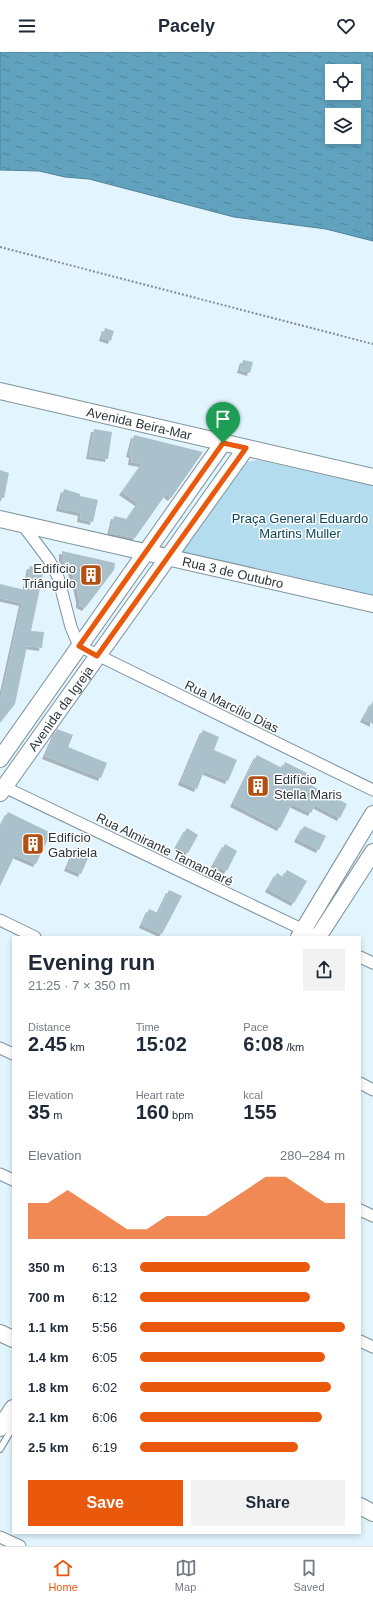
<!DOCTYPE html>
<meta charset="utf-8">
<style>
body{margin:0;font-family:Helvetica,sans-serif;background:#f2f2f3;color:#1f2937;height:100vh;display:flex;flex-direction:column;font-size:15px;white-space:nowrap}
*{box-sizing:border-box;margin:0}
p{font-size:13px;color:#747a83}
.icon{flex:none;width:22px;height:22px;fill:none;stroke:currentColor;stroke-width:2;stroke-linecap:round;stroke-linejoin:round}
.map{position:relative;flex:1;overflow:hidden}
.panel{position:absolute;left:12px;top:884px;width:349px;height:598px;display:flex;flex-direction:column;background:#fff;border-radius:0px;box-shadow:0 2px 6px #0003}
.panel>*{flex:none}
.controls{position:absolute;left:325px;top:12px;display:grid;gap:8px}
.controls a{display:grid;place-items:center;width:36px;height:36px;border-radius:0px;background:#fff;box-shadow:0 2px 6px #0003;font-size:20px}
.pin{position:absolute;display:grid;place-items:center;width:34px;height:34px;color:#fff;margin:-41px -17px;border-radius:50% 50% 50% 0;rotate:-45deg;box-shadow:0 0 4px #0007}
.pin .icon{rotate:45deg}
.round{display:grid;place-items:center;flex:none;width:42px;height:42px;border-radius:0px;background:#f2f2f3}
.headline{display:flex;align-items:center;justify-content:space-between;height:68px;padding:0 16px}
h1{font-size:22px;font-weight:800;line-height:30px}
.metrics{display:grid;grid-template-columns:repeat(3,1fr);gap:6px;height:68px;padding:4px 16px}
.metrics div{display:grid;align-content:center}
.metrics b{font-size:20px;font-weight:800}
.metrics small{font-size:11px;font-weight:400}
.metrics p{font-size:11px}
.chart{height:112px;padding:8px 16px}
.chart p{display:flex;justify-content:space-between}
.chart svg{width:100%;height:72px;margin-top:4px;fill:#ea580c;opacity:.7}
.action{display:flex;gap:8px;margin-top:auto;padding:8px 16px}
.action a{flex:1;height:46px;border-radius:0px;background:#ea580c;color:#fff;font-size:16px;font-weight:800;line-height:46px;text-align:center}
.action a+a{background:#f2f2f3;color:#1f2937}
ul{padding:0 16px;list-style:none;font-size:13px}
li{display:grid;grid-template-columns:64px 48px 1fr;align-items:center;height:30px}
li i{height:10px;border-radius:5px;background:#ea580c}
header{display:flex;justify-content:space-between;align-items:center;height:52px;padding:0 16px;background:#fff;font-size:18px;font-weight:800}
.tabs{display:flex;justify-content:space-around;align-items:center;height:56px;border-top:1px solid #e0e1e3;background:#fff;font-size:11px;color:#747a83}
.tabs a{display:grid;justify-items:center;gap:2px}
.tabs .active{color:#ea580c}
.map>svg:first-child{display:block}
</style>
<header><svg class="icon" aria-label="menu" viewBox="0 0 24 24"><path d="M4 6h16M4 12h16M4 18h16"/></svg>Pacely<svg class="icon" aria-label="heart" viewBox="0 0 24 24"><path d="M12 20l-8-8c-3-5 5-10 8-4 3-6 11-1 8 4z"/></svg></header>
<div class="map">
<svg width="373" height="1494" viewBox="0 0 373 1494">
<defs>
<pattern id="water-ripples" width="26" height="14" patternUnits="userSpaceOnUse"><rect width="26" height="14" fill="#61a3be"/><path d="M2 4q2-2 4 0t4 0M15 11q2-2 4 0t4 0" fill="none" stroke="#50869b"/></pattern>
<filter id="shadow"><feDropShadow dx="-3" dy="3" stdDeviation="0" flood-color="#0004"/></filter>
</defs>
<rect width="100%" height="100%" fill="#e2f4fd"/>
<polygon fill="#b3dcee" points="258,408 373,434 373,546 179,501 246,410"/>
<path fill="url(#water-ripples)" stroke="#518296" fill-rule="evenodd" d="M0 0H373V189L326 177 234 165 89 127 65 125 39 119 0 118ZM332 19H354V41H332ZM332 63H354V85H332Z"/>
<g fill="#aac1cb" filter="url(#shadow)">
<polygon points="105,276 114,279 111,289 102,286"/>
<polygon points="243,308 253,310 250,321 240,318"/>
<polygon points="94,377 112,380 108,407 89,404"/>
<polygon points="134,383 203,400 171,446 166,442 135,486 110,481 114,464 127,467 138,451 122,440 142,412 131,410 132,403 129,402"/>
<polygon points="0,418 9,421 4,446 0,446"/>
<polygon points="64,437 80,442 80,444 98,448 93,470 80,467 81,461 59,456"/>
<polygon points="62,499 115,511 114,518 85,556 79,553 79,547 75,528 69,516 62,508"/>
<polygon points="30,514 44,517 31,579 44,580 42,596 27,594 15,652 0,671 0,651 22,551 0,546 0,532 25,538"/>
<polygon points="373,649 373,672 363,667"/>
<polygon points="57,677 73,683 68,695 107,711 101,726 45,704"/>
<polygon points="203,678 219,685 214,698 237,708 228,729 204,719 197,737 181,730"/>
<polygon points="257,703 282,716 285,710 307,721 303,729 347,752 340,766 315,753 311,761 292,752 280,776 233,752"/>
<polygon points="8,760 51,781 36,812 15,803 0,834 0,775"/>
<polygon points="304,774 326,784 319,798 297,787"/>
<polygon points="187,776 198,783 188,801 177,794"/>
<polygon points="225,792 237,799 227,819 214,812"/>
<polygon points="76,795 90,802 81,822 67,816"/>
<polygon points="287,818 307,829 294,851 268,837 277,821 283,825"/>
<polygon points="169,838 182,844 162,882 142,873 149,857 158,861"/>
</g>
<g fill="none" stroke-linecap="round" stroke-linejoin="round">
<g stroke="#7e939d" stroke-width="8">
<polyline id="lane" points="0,1397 13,1375"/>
</g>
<g stroke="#7e939d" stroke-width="13">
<g id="street">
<polyline points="22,472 49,508 58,525 71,575 79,594 373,738"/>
<polyline points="0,733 310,881"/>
<polyline points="0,868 35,885"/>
<polyline points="360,905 373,911"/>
<polyline points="0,996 13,1002"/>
<polyline points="360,1031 373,1038"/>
<polyline points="0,1122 13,1128"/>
<polyline points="360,1158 373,1164"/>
<polyline points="360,1289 373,1295"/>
<polyline points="0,1485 20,1494"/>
</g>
</g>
<g stroke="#7e939d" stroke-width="18">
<g id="secondary">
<path id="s1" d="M0 339 373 425"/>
<path id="s2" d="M0 467 373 552"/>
<polyline points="0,707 223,391"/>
<path id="s3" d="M0 741 246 396"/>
<polyline points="299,885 373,762"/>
<polyline points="318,885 373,800"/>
<polyline points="0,1281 13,1287"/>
<polyline points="0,1376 13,1356"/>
<polyline points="360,1454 373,1461"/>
</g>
</g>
<polyline stroke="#808d94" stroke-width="2" stroke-dasharray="2 2" stroke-linecap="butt" points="0,195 373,292"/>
<use href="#lane" stroke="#fff" stroke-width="5.5"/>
<use href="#street" stroke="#fff" stroke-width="11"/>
<use href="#secondary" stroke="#fff" stroke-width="16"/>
</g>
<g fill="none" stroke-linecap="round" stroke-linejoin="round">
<g stroke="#fff" stroke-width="8">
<polygon id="route" points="223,391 246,396 97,604 79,594"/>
</g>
<use href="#route" stroke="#ea580c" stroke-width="5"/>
</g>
<defs>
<g id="building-square" transform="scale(1.15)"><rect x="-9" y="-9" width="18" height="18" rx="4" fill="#b25013" stroke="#fefefe"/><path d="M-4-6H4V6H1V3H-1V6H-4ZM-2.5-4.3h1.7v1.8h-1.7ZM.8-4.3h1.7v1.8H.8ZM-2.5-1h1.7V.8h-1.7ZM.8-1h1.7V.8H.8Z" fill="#fff"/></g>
</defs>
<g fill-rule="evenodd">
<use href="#building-square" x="91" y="523"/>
<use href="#building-square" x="258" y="734"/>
<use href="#building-square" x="33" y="792"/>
</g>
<g text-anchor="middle" stroke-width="3" stroke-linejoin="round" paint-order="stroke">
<g font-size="13" fill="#2c353a" stroke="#fefefe">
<text dy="5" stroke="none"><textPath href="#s1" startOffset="143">Avenida Beira-Mar</textPath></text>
<text dy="5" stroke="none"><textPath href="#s2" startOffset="239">Rua 3 de Outubro</textPath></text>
<text transform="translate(232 654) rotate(26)" y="5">Rua Marcílio Dias</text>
<text dy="5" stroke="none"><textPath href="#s3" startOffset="104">Avenida da Igreja</textPath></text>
<text transform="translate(165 797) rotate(26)" y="5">Rua Almirante Tamandaré</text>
</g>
<g font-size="13" fill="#0c465a" stroke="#fefefe">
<text x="300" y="471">Praça General Eduardo<tspan x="300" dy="15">Martins Muller</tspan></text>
</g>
<g font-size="13" fill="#2c353a" stroke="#fefefe" text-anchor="start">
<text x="76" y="521" text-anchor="end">Edifício<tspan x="76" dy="15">Triângulo</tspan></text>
<text x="274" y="732">Edifício<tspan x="274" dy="15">Stella Maris</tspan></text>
<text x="48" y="790">Edifício<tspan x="48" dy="15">Gabriela</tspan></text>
</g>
</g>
</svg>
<div class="controls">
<a><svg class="icon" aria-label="locate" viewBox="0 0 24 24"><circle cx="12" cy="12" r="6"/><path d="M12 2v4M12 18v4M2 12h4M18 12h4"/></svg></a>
<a><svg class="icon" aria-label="layers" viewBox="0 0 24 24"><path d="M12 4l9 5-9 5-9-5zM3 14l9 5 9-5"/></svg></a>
</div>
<div class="pin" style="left:223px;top:391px;background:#1e9e55"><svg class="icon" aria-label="arrive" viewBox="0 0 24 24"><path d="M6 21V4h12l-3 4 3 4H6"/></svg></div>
<section class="panel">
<div class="headline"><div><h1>Evening run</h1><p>21:25 · 7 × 350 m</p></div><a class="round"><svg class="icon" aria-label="share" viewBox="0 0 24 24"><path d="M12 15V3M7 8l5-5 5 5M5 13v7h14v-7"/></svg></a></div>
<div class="metrics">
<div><p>Distance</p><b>2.45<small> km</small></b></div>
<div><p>Time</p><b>15:02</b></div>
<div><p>Pace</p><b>6:08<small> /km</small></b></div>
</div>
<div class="metrics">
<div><p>Elevation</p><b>35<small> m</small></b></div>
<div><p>Heart rate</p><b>160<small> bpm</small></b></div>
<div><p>kcal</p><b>155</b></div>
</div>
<div class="chart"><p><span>Elevation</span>280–284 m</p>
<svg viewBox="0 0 160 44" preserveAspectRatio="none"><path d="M0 44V22L10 22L20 14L30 22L40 30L50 38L60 38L70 30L80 30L90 30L100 22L110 14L120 6L130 6L140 14L150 22L160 22V44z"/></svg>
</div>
<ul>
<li><b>350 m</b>6:13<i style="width:83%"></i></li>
<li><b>700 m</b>6:12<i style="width:83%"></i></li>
<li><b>1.1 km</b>5:56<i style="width:100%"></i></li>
<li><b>1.4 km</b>6:05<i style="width:90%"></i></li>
<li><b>1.8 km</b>6:02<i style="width:93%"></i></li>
<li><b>2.1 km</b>6:06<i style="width:89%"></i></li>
<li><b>2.5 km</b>6:19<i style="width:77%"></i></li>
</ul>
<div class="action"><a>Save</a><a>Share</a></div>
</section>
</div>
<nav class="tabs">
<a class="active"><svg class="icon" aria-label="home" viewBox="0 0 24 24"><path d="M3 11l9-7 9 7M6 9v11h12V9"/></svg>Home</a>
<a><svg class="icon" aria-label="map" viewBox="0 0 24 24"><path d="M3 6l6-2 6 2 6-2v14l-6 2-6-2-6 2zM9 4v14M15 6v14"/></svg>Map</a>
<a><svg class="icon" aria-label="saved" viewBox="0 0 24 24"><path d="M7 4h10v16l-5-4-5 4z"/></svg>Saved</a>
</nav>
